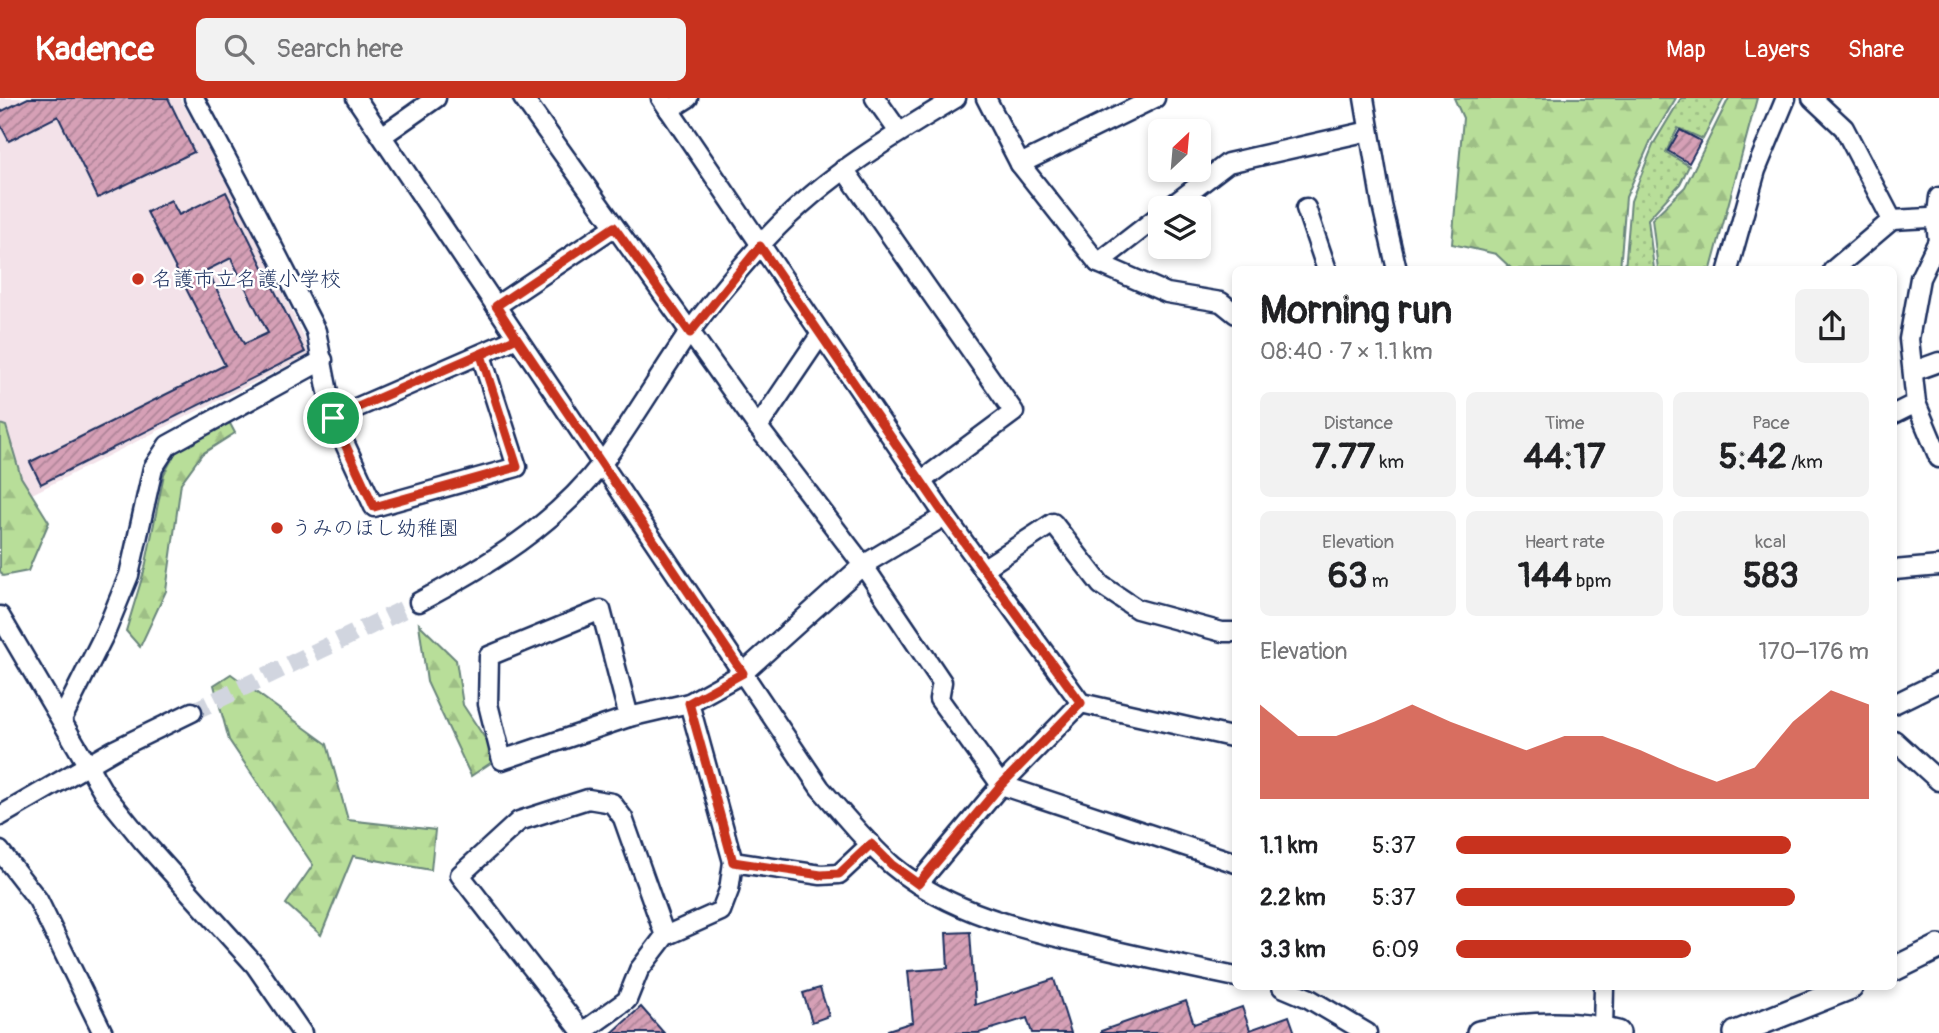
<!DOCTYPE html>
<meta charset="utf-8">
<style>
body{margin:0;font-family:Pangolin,"Klee One",sans-serif;background:#f2f2f2;color:#202124;height:100vh;display:flex;flex-direction:column;font-size:26px;white-space:nowrap}
*{box-sizing:border-box;margin:0}
p{font-size:23px;color:#757577}
.icon{flex:none;width:38px;height:38px;fill:none;stroke:currentColor;stroke-width:2;stroke-linecap:round;stroke-linejoin:round}
.map{position:relative;flex:1;overflow:hidden}
.drawer{position:absolute;left:1232px;top:168px;width:665px;height:724px;display:flex;flex-direction:column;background:#fff;border-radius:10px;box-shadow:0 4px 10px #0003}
.drawer>*{flex:none}
.needle{width:46px;rotate:26deg}
.buttons{position:absolute;left:1148px;top:21px;display:grid;gap:14px}
.buttons a{display:grid;place-items:center;width:63px;height:63px;border-radius:10px;background:#fff;box-shadow:0 4px 10px #0003;font-size:35px}
.pin{position:absolute;display:grid;place-items:center;width:60px;height:60px;color:#fff;margin:-30px;border:4px solid #fff;border-radius:50%;box-shadow:0 2px 7px #0007}
.round{display:grid;place-items:center;flex:none;width:74px;height:74px;border-radius:10px;background:#f2f2f2}
.summary{display:flex;align-items:center;justify-content:space-between;height:119px;padding:0 28px}
h1{font-size:38px;font-weight:800;line-height:52px}
.figures{display:grid;grid-template-columns:repeat(3,1fr);gap:10px;height:119px;padding:7px 28px}
.figures div{display:grid;align-content:center;border-radius:10px;background:#f2f2f2;text-align:center}
.figures b{font-size:35px;font-weight:800}
.figures small{font-size:19px;font-weight:400}
.figures p{font-size:19px}
.chart{height:196px;padding:14px 28px}
.chart p{display:flex;justify-content:space-between}
.chart svg{width:100%;height:126px;margin-top:7px;fill:#c8321e;opacity:.7}
ul{padding:0 28px;list-style:none;font-size:23px}
li{display:grid;grid-template-columns:112px 84px 1fr;align-items:center;height:52px}
li i{height:18px;border-radius:9px;background:#c8321e}
header{display:flex;align-items:center;gap:42px;box-sizing:border-box;height:98px;padding:0 35px;background:#c8321e;color:#fff}
header strong{font-size:33px}
nav{display:flex;gap:38px;margin-inline-start:auto;font-size:24px}
.search{width:490px;height:63px;background:#f2f2f2;display:flex;align-items:center;gap:18px;box-sizing:border-box;padding:0 24px;border-radius:10px;color:#757577;font-size:26px}
.map>svg:first-child{display:block}
</style>
<header>
<strong>Kadence</strong>
<div class="search"><svg class="icon" aria-label="search" viewBox="0 0 24 24"><circle cx="10" cy="10" r="6"/><path d="M15 15l6 6"/></svg>Search here</div>
<nav><a>Map</a><a>Layers</a><a>Share</a></nav>
</header>
<div class="map">
<svg width="1939" height="935" viewBox="0 0 1939 935">
<defs>
<pattern id="grass-dots" width="8" height="8" patternUnits="userSpaceOnUse" patternTransform="scale(1.75)"><rect width="8" height="8" fill="#b8de99"/><path d="M2 2h.1M6 6h.1" fill="none" stroke="#9ebf86" stroke-width="1.8" stroke-linecap="round"/></pattern>
<pattern id="forest-firs" width="22" height="20" patternUnits="userSpaceOnUse" patternTransform="scale(1.75)"><rect width="22" height="20" fill="#b8de99"/><path d="M5 1l3.5 6h-7zM16 11l3.5 6h-7z" fill="#9ebf86"/></pattern>
<pattern id="building-hatch" width="6" height="6" patternUnits="userSpaceOnUse" patternTransform="scale(1.75)"><rect width="6" height="6" fill="#d6a0b6"/><path d="M-1 1l2-2M0 6l6-6M5 7l2-2" fill="none" stroke="#ad8397"/></pattern>
</defs>
<rect width="100%" height="100%" fill="#fff"/>
<filter id="ink" filterUnits="userSpaceOnUse"><feTurbulence type="fractalNoise" baseFrequency=".0143" numOctaves="2"/><feDisplacementMap in="SourceGraphic" scale="14" xChannelSelector="R" yChannelSelector="G"/><feConvolveMatrix kernelMatrix="1 2 1 2 8 2 1 2 1" color-interpolation-filters="sRGB"/></filter>
<g filter="url(#ink)">
<polygon fill="#f3e2e9" points="0,0 180,0 248,122 304,239 309,257 32,396 21,379 6,329 0,326"/>
<polygon fill="url(#grass-dots)" stroke="#6a867c" stroke-width="2" points="1681,0 1724,0 1703,41 1678,30 1666,54 1689,68 1680,86 1648,121 1654,171 1625,171 1631,103 1654,45"/>
<g fill="url(#forest-firs)" stroke="#6a867c" stroke-width="2">
<polygon points="1454,0 1676,0 1651,42 1626,99 1620,171 1512,171 1496,156 1452,146 1463,20"/>
<polygon points="1729,0 1757,0 1711,171 1658,171 1652,121 1685,89"/>
<polygon points="226,318 235,335 202,356 181,385 166,493 140,549 126,533 145,470 164,376 180,346"/>
<polygon points="0,326 6,328 21,379 49,424 28,473 3,478 0,473"/>
<polygon points="419,526 456,562 463,607 498,660 471,678 427,584"/>
<polygon points="231,576 327,646 348,722 435,732 431,772 353,758 321,837 286,806 313,767 229,642 214,587"/>
</g>
<g fill="url(#building-hatch)" stroke="#1b2f5e" stroke-width="2" fill-rule="evenodd">
<polygon points="28,0 168,0 194,54 98,100 58,18 9,43 0,26 0,14"/>
<polygon points="1680,32 1701,43 1689,65 1668,53"/>
<path d="M226 94 305 254 41 386 30 364 225 267 147 114 171 102 179 117ZM231 160 268 235 244 246 207 172Z"/>
<polygon points="970,834 975,907 1054,881 1071,935 1032,935 1027,920 979,935 889,935 888,932 913,924 908,873 948,870 946,835"/>
<polygon points="820,890 829,918 812,924 803,895"/>
<polygon points="1186,903 1194,926 1242,909 1250,932 1289,918 1295,935 1101,935 1101,933"/>
<polygon points="641,909 664,935 612,935"/>
</g>
<g fill="none" stroke-linecap="round" stroke-linejoin="round">
<polyline stroke="#d1d5df" stroke-width="18" stroke-dasharray="18 9" stroke-linecap="butt" points="192,614 419,504"/>
<g stroke="#1b2f5e" stroke-width="23">
<g id="minor">
<polyline points="194,0 257,118 316,233 333,320 374,409 517,369 481,257"/>
<path d="M356 0 820 690C843 716 866 745 893 768 950 815 1024 832 1095 848 1141 859 1188 869 1236 879"/>
<polyline points="523,0 758,329"/>
<polyline points="661,0 945,418 1081,605 1236,640"/>
<polyline points="875,0 899,34"/>
<polyline points="986,0 1020,66 1098,165 1167,195 1221,204 1236,216"/>
<polyline points="1364,0 1382,107 1397,172"/>
<polyline points="1812,0 1844,30 1892,122 1929,120 1939,127"/>
<polyline points="669,12 688,0"/>
<polyline points="382,38 436,0"/>
<polyline points="1020,66 1155,0"/>
<polyline points="844,71 1014,314 921,383"/>
<polyline points="1939,99 1936,124 1938,143 1920,180 1909,241 1916,305 1939,360"/>
<polyline points="1169,110 1228,65 1369,33"/>
<polyline points="1306,110 1327,172"/>
<polyline points="1098,165 1160,117"/>
<polyline points="1728,172 1756,72 1786,0"/>
<polyline points="1833,172 1892,122"/>
<polyline points="496,208 614,129"/>
<polyline points="821,236 758,329 863,467 942,584 939,601 1001,687 1236,765"/>
<polyline points="1914,273 1939,264"/>
<polyline points="1894,316 1916,305"/>
<polyline points="333,320 517,240"/>
<polyline points="983,471 1053,425 1101,487 1137,511 1222,534 1236,534"/>
<polyline points="1894,472 1939,468"/>
<path d="M419 504C487 468 555 427 603 364 633 323 659 278 688 236 710 206 734 177 758 150 813 86 884 43 956 0"/>
<polygon points="601,512 629,619 502,662 488,606 489,558"/>
<polyline points="0,518 104,695 143,743 255,867 302,935"/>
<polyline points="1894,606 1939,584"/>
<polyline points="629,619 689,605 743,575 863,467 945,418"/>
<polyline points="62,621 106,533 129,477 153,370 168,347 323,262"/>
<polyline points="1894,642 1939,683"/>
<polyline points="0,718 114,652 192,614"/>
<polyline points="0,753 38,802 103,935"/>
<polyline points="733,764 821,777 839,776 871,746"/>
<polyline points="918,786 1001,687 1081,605"/>
<polyline points="1282,889 1308,900 1367,935"/>
<polyline points="1603,931 1604,889"/>
<polyline points="582,934 460,777 519,723 588,701 612,705 623,720 665,838"/>
<polyline points="581,935 627,902 639,872 665,838 721,813 729,792 733,764 689,605"/>
</g>
</g>
<g stroke="#1b2f5e" stroke-width="28">
<g id="major">
<polyline points="1894,871 1939,849"/>
<path d="M1479 935C1524 926 1574 923 1618 935"/>
<polyline points="1736,935 1851,889"/>
</g>
</g>
<use href="#minor" stroke="#fff" stroke-width="18"/>
<use href="#major" stroke="#fff" stroke-width="23"/>
</g>
</g>
<g fill="none" stroke-linecap="round" stroke-linejoin="round" filter="url(#ink)">
<g stroke="#fff" stroke-width="14">
<polyline id="route" points="333,320 517,240 743,575 689,605 733,764 821,777 839,776 871,746 892,767 918,786 1001,687 1081,605 945,418 760,148 690,235 614,129 496,208 517,240 481,257 517,369 374,409 333,320"/>
</g>
<use href="#route" stroke="#c8321e" stroke-width="9"/>
</g>
<g fill="#c8321e" stroke="#fff" stroke-width="2.5">
<circle cx="138" cy="181" r="7"/>
<circle cx="277" cy="430" r="7"/>
</g>
<g text-anchor="middle" stroke-width="5" stroke-linejoin="round" paint-order="stroke">
<g font-size="21" fill="#1b2f5e" stroke="#fff" text-anchor="start">
<text x="152" y="188">名護市立名護小学校</text>
<text x="291" y="437">うみのほし幼稚園</text>
</g>
</g>
</svg>
<div class="buttons">
<a><svg class="needle" viewBox="-14 -14 28 28"><path d="M0-13l5 13h-10z" fill="#e53935"/><path d="M0 13l5-13h-10z" fill="#757577"/></svg></a>
<a><svg class="icon" aria-label="layers" viewBox="0 0 24 24"><path d="M12 4l9 5-9 5-9-5zM3 14l9 5 9-5"/></svg></a>
</div>
<div class="pin" style="left:333px;top:320px;background:#1e9e55"><svg class="icon" aria-label="arrive" viewBox="0 0 24 24"><path d="M6 21V4h12l-3 4 3 4H6"/></svg></div>
<section class="drawer">
<div class="summary"><div><h1>Morning run</h1><p>08:40 · 7 × 1.1 km</p></div><a class="round"><svg class="icon" aria-label="share" viewBox="0 0 24 24"><path d="M12 15V3M7 8l5-5 5 5M5 13v7h14v-7"/></svg></a></div>
<div class="figures">
<div><p>Distance</p><b>7.77<small> km</small></b></div>
<div><p>Time</p><b>44:17</b></div>
<div><p>Pace</p><b>5:42<small> /km</small></b></div>
</div>
<div class="figures">
<div><p>Elevation</p><b>63<small> m</small></b></div>
<div><p>Heart rate</p><b>144<small> bpm</small></b></div>
<div><p>kcal</p><b>583</b></div>
</div>
<div class="chart"><p><span>Elevation</span>170–176 m</p>
<svg viewBox="0 0 160 44" preserveAspectRatio="none"><path d="M0 44V11L10 22L20 22L30 17L40 11L50 17L60 22L70 27L80 22L90 22L100 27L110 33L120 38L130 33L140 17L150 6L160 11V44z"/></svg>
</div>
<ul>
<li><b>1.1 km</b>5:37<i style="width:81%"></i></li>
<li><b>2.2 km</b>5:37<i style="width:82%"></i></li>
<li><b>3.3 km</b>6:09<i style="width:57%"></i></li>
</ul>
</section>
</div>
